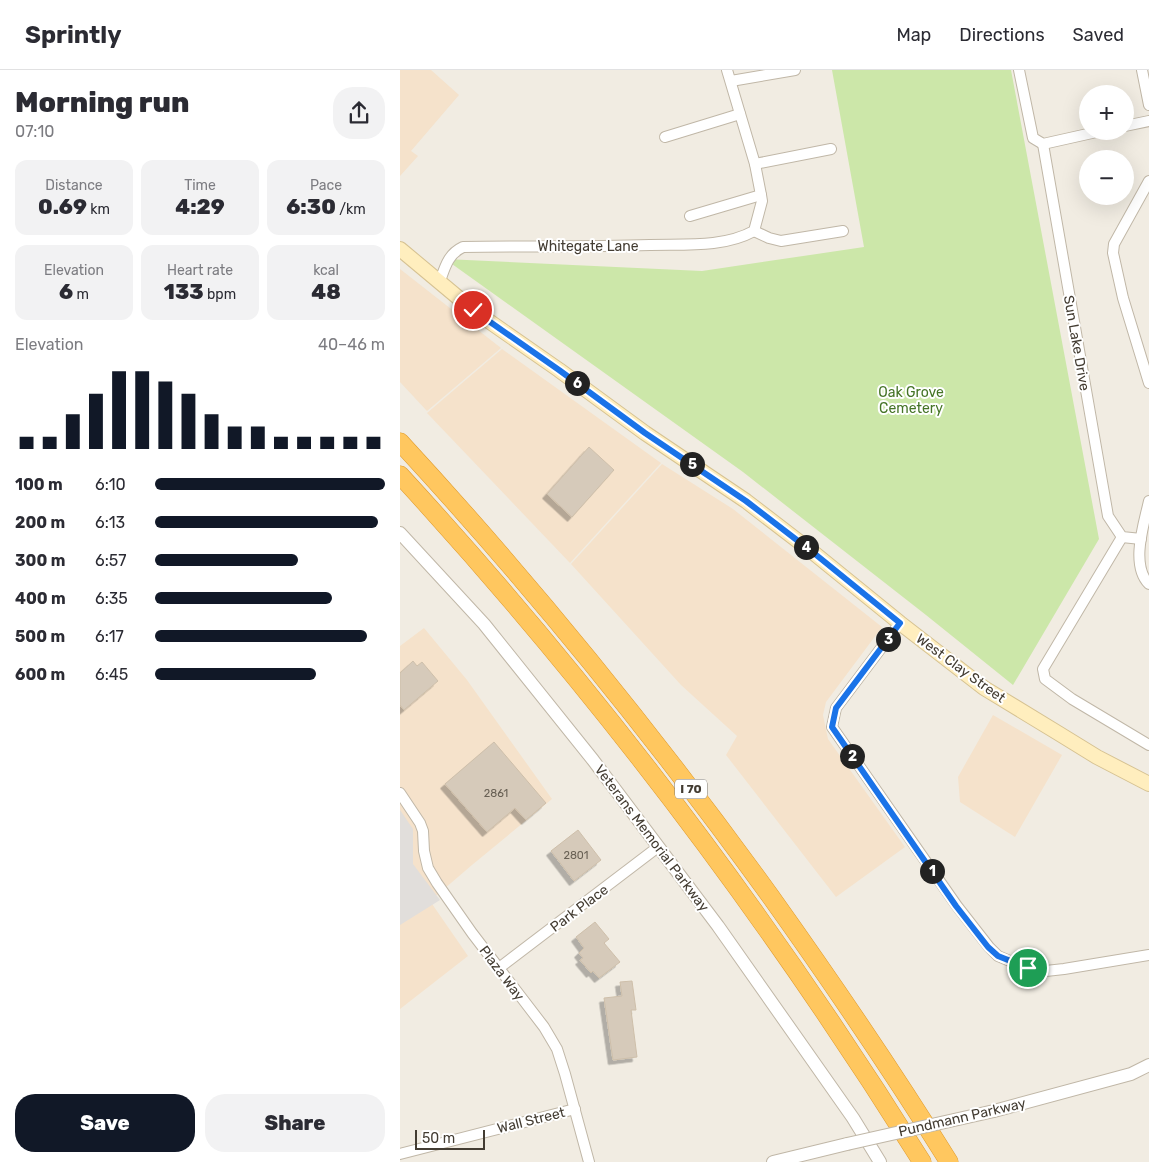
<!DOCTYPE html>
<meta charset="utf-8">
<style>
body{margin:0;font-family:Rubik,sans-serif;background:#f2f2f3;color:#2b2b33;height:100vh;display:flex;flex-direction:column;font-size:19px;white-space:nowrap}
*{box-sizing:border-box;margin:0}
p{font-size:16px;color:#7c7c81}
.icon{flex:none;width:28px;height:28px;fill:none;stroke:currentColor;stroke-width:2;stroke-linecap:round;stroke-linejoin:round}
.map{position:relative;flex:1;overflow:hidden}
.sheet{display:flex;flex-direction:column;background:#fff;width:400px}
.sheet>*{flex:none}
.controls{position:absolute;left:679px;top:15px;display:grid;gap:10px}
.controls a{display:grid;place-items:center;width:55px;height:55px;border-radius:50%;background:#fff;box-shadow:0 5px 20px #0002;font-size:25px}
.scale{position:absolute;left:15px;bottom:12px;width:70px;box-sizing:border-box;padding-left:5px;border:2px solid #433c32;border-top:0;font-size:14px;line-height:18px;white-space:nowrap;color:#433c32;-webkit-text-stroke:4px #fff;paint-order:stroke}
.pin{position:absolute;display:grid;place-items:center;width:42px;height:42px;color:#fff;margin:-21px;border:2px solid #fff;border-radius:50%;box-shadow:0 1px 5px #0007}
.km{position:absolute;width:25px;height:25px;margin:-12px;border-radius:50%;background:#222;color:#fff;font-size:14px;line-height:25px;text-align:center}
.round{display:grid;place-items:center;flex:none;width:52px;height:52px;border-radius:20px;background:#f2f2f3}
.overview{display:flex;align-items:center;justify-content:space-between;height:85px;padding:0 15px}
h1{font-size:28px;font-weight:800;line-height:38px}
.metrics{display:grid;grid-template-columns:repeat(3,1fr);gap:8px;height:85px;padding:5px 15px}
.metrics div{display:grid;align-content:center;border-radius:12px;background:#f2f2f3;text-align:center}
.metrics b{font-size:21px;font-weight:800}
.metrics small{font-size:14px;font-weight:400}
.metrics p{font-size:14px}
.chart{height:140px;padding:10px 15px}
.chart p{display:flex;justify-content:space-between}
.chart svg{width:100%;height:90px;margin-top:5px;stroke:#111827;stroke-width:6}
.button{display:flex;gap:10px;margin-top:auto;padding:10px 15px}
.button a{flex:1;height:58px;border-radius:20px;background:#111827;color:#fff;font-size:20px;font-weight:800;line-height:58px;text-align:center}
.button a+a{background:#f2f2f3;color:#2b2b33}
ul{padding:0 15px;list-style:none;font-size:16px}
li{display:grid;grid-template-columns:80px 60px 1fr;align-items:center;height:38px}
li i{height:12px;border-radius:6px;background:#111827}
header{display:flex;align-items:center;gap:30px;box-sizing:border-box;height:70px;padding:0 25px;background:#fff;border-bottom:1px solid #e1e1e2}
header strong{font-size:24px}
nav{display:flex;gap:28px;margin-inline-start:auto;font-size:18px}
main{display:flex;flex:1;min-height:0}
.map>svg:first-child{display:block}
</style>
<header>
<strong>Sprintly</strong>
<nav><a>Map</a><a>Directions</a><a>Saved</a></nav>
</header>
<main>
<section class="sheet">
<div class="overview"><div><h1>Morning run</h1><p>07:10</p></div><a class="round"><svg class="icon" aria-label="share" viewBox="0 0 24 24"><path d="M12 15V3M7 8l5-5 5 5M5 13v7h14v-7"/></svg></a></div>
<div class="metrics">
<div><p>Distance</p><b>0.69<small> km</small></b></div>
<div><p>Time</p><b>4:29</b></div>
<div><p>Pace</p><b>6:30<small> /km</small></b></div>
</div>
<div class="metrics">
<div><p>Elevation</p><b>6<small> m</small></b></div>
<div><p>Heart rate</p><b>133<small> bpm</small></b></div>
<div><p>kcal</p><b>48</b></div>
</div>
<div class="chart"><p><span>Elevation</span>40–46 m</p>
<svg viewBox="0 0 160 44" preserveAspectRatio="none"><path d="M5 44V38M15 44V38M25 44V27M35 44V17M45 44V6M55 44V6M65 44V11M75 44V17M85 44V27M95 44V33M105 44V33M115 44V38M125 44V38M135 44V38M145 44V38M155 44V38"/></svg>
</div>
<ul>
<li><b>100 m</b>6:10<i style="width:100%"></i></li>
<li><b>200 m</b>6:13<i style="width:97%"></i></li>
<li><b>300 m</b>6:57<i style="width:62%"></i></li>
<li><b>400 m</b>6:35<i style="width:77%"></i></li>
<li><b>500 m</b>6:17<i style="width:92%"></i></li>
<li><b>600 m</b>6:45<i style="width:70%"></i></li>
</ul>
<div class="button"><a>Save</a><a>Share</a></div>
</section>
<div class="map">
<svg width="749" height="1092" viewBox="0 0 749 1092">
<defs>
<filter id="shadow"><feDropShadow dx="-4.5" dy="4.5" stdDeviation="0" flood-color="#0004"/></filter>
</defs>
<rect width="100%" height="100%" fill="#f1ece2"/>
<g fill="#f5e2cb">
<polygon points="0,0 31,0 59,25 11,81 18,86 0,106"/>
<polygon points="0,199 101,278 27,341 0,312"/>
<polygon points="102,279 261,393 170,493 27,343"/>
<polygon points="262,394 333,439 482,557 426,632 423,645 428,669 505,777 436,827 326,685 337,666 281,615 171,494"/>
<polygon points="24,558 67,610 152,729 72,795 30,831 68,886 0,939 0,576"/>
<polygon points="593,645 662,685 615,767 560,732 558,707"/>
</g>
<polygon fill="#cce7a9" points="432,0 611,0 699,469 613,615 526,545 343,402 45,189 302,201 464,177"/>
<polygon fill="#e1dedb" points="0,740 13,759 13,794 40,830 0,855"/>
<g fill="#d6caba" stroke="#cebfaa" filter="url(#shadow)">
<polygon points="189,377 214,400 172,447 147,424"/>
<polygon points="13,591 17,596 22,592 38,611 4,640 0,635 0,603"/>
<polygon points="94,672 146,733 126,750 115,738 87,762 45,714"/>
<polygon points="178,760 201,790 174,811 151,781"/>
<polygon points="195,852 209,869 204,873 220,892 199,908 193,901 191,903 180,890 183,888 179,883 184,878 176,867"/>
<polygon points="232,911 236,940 231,940 237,987 213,990 204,928 222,926 220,912"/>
</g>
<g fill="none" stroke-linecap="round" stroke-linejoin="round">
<g stroke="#c0b7a7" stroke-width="12">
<g id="minor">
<polyline points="619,0 633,68 643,74 701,61"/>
<polyline points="742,0 749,35"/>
<polyline points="331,11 395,0"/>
<polyline points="725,56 749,51"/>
<polyline points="265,67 340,44"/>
<polyline points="643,74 708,446 722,467 741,469"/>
<polyline points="355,94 431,79"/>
<polyline points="749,111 714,174 713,183 723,228 749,313"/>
<polyline points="290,146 361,125"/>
<polyline points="354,161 369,168 381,171 443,161"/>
<path d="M40 211C45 197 48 184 63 177 125 176 187 177 250 175 284 174 323 178 354 161L362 131 361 125 355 94 327 0"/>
<path d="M749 431C744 454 730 495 749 514"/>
<polyline points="722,467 643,599 645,609 672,629 749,675"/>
<polyline points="500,553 436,638 432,657 557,836 589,877 598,886 617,894 646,901 664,899 749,885"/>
<polyline points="0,723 20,753 23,761 24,781 28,798 37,813 72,863 144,957 157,979 165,1004 189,1092"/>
<polyline points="99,898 258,777"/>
<polyline points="0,1084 175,1039"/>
</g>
</g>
<g stroke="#c0b7a7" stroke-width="14">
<g id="tertiary">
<polyline points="0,463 84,554 193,690 318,856 453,1048 480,1092"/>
<polyline points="594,1041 731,1004 749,995"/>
<polyline points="373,1092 447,1074"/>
</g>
</g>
<g stroke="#d6c292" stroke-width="16">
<polyline id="secondary" points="0,179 73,240 103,261 159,300 245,363 346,431 415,484 500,553 584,618 658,663 697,687 749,714"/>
</g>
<g stroke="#df9a2d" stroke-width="19">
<g id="motorway">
<path d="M0 372C133 516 256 668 371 827 433 914 493 1002 549 1092"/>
<path d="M0 405C194 616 370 849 522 1092"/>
</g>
</g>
<use href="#minor" stroke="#fff" stroke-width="10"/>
<use href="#tertiary" stroke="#fff" stroke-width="12"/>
<use href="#secondary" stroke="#ffeebe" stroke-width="14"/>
<use href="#motorway" stroke="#ffc75f" stroke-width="18"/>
<g stroke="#c0b7a7" stroke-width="14" stroke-linecap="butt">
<polyline id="tertiary-bridge" points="447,1074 594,1041"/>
</g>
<use href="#tertiary-bridge" stroke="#fff" stroke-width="12"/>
</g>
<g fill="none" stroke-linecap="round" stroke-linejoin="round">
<g stroke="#fff" stroke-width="10">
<polyline id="route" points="73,240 159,300 245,363 346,431 415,484 500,553 436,638 432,657 556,836 588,877 598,886 628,898"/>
</g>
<use href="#route" stroke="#1a73e8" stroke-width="6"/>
</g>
<g text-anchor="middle" stroke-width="4" stroke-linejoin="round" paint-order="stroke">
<g font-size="11" fill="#686054">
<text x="96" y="727">2861</text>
<text x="176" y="789">2801</text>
</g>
<rect fill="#fff" stroke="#7b7670" stroke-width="1" x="275" y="709.5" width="32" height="19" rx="4"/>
<g font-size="12" font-weight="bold" fill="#433c32">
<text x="291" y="723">I 70</text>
</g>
<g font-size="14" fill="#433c32" stroke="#fff">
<text x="188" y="181">Whitegate Lane</text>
<text transform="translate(677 273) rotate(80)" y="5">Sun Lake Drive</text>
<text transform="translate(561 598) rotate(36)" y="5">West Clay Street</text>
<text transform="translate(252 768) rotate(53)" y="5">Veterans Memorial Parkway</text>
<text transform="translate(179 838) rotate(-37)" y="5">Park Place</text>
<text transform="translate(102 903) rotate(53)" y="5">Plaza Way</text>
<text transform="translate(562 1047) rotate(-13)" y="5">Pundmann Parkway</text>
<text transform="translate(131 1050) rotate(-14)" y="5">Wall Street</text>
</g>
<g font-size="14" fill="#457426" stroke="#fff">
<text x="511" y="327">Oak Grove<tspan x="511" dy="16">Cemetery</tspan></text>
</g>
</g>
</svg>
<div class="controls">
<a>+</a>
<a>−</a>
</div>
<div class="scale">50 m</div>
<div class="pin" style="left:628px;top:898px;background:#1e9e55"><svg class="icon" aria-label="arrive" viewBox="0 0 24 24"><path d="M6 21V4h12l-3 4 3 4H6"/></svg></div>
<div class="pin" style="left:73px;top:240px;background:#d93025"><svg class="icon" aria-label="check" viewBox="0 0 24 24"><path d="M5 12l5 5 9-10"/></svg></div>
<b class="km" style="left:532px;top:801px">1</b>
<b class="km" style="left:452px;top:686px">2</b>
<b class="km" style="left:488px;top:569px">3</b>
<b class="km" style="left:406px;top:477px">4</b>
<b class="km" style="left:292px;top:394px">5</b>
<b class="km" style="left:177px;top:313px">6</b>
</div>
</main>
